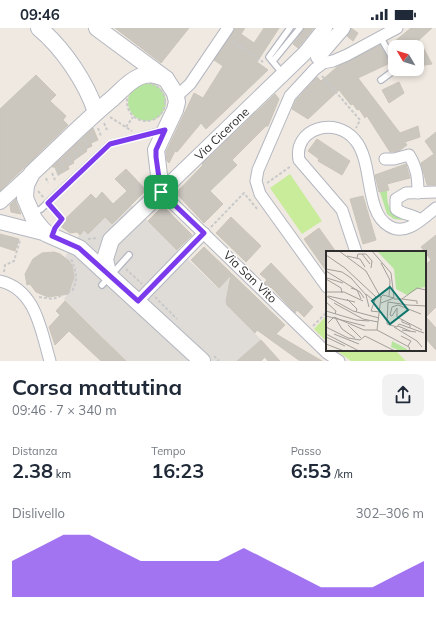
<!DOCTYPE html>
<html lang="it">
<meta charset="utf-8">
<style>
body{margin:0;font-family:Mulish,sans-serif;background:#f2f2f3;color:#1f2937;height:100vh;display:flex;flex-direction:column;font-size:15px;white-space:nowrap}
*{box-sizing:border-box;margin:0}
p{font-size:13px;color:#747a83}
.icon{flex:none;width:22px;height:22px;fill:none;stroke:currentColor;stroke-width:2;stroke-linecap:round;stroke-linejoin:round}
.map{position:relative;height:333px;overflow:hidden}
.details{display:flex;flex-direction:column;background:#fff;flex:1}
.details>*{flex:none}
.needle{width:26px;rotate:308deg}
.buttons{position:absolute;left:388px;top:12px;display:grid;gap:8px}
.buttons a{display:grid;place-items:center;width:36px;height:36px;border-radius:8px;background:#fff;box-shadow:0 2px 6px #0003;font-size:20px}
.pin{position:absolute;display:grid;place-items:center;width:34px;height:34px;color:#fff;margin:-17px;border-radius:8px;box-shadow:0 2px 6px #0006}
.round{display:grid;place-items:center;flex:none;width:42px;height:42px;border-radius:8px;background:#f2f2f3}
.summary{display:flex;align-items:center;justify-content:space-between;height:68px;padding:0 12px}
h1{font-size:22px;font-weight:700;line-height:30px}
.stats{display:grid;grid-template-columns:repeat(3,1fr);gap:6px;height:68px;padding:4px 12px}
.stats div{display:grid;align-content:center}
.stats b{font-size:20px;font-weight:700}
.stats small{font-size:11px;font-weight:400}
.stats p{font-size:11px}
.chart{height:112px;padding:8px 12px}
.chart p{display:flex;justify-content:space-between}
.chart svg{width:100%;height:72px;margin-top:4px;fill:#7c3aed;opacity:.7}
.status{display:flex;justify-content:space-between;align-items:center;height:28px;padding:0 20px;background:#fff;direction:ltr}
.status svg{height:11px;fill:currentColor}
.map>svg:first-child{display:block}
</style>
<div class="status"><b>09:46</b><svg viewBox="0 0 49 12"><path d="M0 12V9h3v3zM5 12V6h3v6zM10 12V3h3v9zM15 12V0h3v12zM26 1h20v11H26zM47 4h2v5h-2z"/></svg></div>
<div class="map">
<svg width="436" height="333" viewBox="0 0 436 333">
<rect width="100%" height="100%" fill="#efe9e1"/>
<g fill="#b6e59e">
<circle cx="147" cy="74" r="19"/>
<path d="M387 162C387 181 390 181 403 192L394 191 387 186 380 164Z"/>
</g>
<g fill="#c9ec9a">
<polygon points="290,146 322,193 302,206 270,160"/>
<polygon points="327,287 327,314 314,301"/>
<polygon points="336,322 395,322 406,333 351,333"/>
</g>
<polygon fill="#dfdcd8" points="131,177 218,260 232,246 241,255 226,270 226,273 261,312 237,333 126,333 65,273 64,271 68,265 64,262 67,258 70,260 74,249 72,238 65,229 77,210 84,202 88,206 105,189 112,196 121,186 122,187"/>
<g fill="#cbc7bf" stroke="#cbc5ba">
<polygon points="115,0 189,0 161,35"/>
<polygon points="235,0 245,0 241,6 254,15 264,0 279,0 257,34 268,42 206,101 201,95 177,124 175,123 169,135 167,133 166,124 194,65 203,70 223,38 214,32"/>
<polygon points="305,0 314,0 298,20 293,16"/>
<polygon points="351,0 358,5 353,13 347,8"/>
<polygon points="411,0 432,0 419,12 432,36 417,38 417,19 395,19 395,26 390,17"/>
<polygon points="380,17 390,35 358,50 400,105 418,98 420,109 405,114 407,117 399,123 390,124 367,88 365,90 359,81 357,82 353,76 351,77 339,62 308,91 292,81 296,72 317,49 321,53 337,39"/>
<polygon points="36,47 56,67 50,73 66,88 63,92 68,97 0,163 0,81"/>
<polygon points="399,54 404,65 389,75 382,62"/>
<polygon points="275,66 279,71 268,98 266,98 232,132 237,137 210,163 223,176 204,195 176,165 203,137 202,136"/>
<polygon points="93,100 98,112 91,115 92,118 86,121 87,123 73,133 74,135 68,138 69,141 58,147 55,139 52,139"/>
<polygon points="436,104 436,157 427,157 421,135 434,126 425,113"/>
<polygon points="317,111 350,133 342,147 318,133 319,131 308,123"/>
<polygon points="406,136 410,150 387,156 389,162 379,164 375,147"/>
<polygon points="126,141 146,162 112,196 105,189 88,206 84,202 80,207 77,204 70,205 59,197 91,166 96,171 102,164 113,176 127,163 115,151"/>
<polygon points="363,168 376,212 363,216 350,171"/>
<polygon points="16,171 16,174 21,186 11,184 10,177"/>
<polygon points="163,178 192,207 177,222 148,193"/>
<polygon points="231,189 261,218 246,234 216,205"/>
<polygon points="319,200 336,224 327,224 327,244 304,211"/>
<polygon points="0,206 19,211 15,223 0,218"/>
<polygon points="436,207 436,279 426,289 436,300 436,322 425,310 425,237 431,232 421,219"/>
<polygon points="204,219 285,297 276,306 322,333 300,333 257,302 255,305 227,277 226,273 231,247 219,260 191,232"/>
<polygon points="54,224 60,226 69,233 72,238 74,249 68,266 48,269 36,264 30,256 27,257 25,246 33,231 42,225"/>
<polygon points="271,235 313,279 304,289 297,282 295,285 271,259 270,260 264,255 267,252 260,246"/>
<polygon points="65,273 92,300 126,333 101,333 69,303 55,317 49,299 60,287 56,283"/>
<polygon points="261,312 280,333 268,333 265,329 261,333 237,333"/>
</g>
<g fill="none" stroke-linecap="round" stroke-linejoin="round">
<g stroke="#b4b7c1" stroke-width="8">
<g id="service">
<polyline points="381,10 395,35"/>
<polyline points="273,33 300,0"/>
<polyline points="283,46 269,29 290,0"/>
<polyline points="381,52 396,41"/>
<polyline points="32,185 41,181 110,116 163,102"/>
<polyline points="102,257 129,227"/>
</g>
</g>
<g stroke="#b4b7c1" stroke-width="13">
<g id="minor">
<polyline points="176,69 190,56 228,0"/>
<path d="M385 131H394L409 127C417 140 418 150 418 165"/>
<polyline points="161,164 327,325 339,333"/>
<path d="M420 192C412 186 403 187 396 181V171L406 165 436 164"/>
<path d="M356 224 342 182 299 132C293 100 336 88 355 112 374 134 364 184 389 198 406 209 423 190 436 180"/>
<path d="M0 253C36 261 41 303 50 333"/>
<polyline points="327,259 260,166 256,153 258,142 290,68 315,41 323,35 333,33 347,27 397,0"/>
<polyline points="138,273 204,205"/>
</g>
</g>
<g stroke="#b4b7c1" stroke-width="16">
<g id="tertiary">
<polyline points="318,29 343,0"/>
<polyline points="161,164 305,25 325,0"/>
<polyline points="0,174 32,145"/>
<polyline points="0,194 47,206"/>
</g>
</g>
<g stroke="#b4b7c1" stroke-width="18">
<g id="secondary">
<path d="M39 0C63 20 86 54 96 84"/>
<polyline points="97,0 166,51 175,65 177,74 175,82 156,122 161,164 111,212 105,231 108,245"/>
<path d="M166 51C157 47 148 44 139 49 129 53 121 63 113 70 85 93 59 120 32 145L26 157 25 170 34 191 42 201 47 206 79 220 202 333"/>
</g>
</g>
<g stroke="#c9c9c9" stroke-width="2" stroke-dasharray="3 2" stroke-linecap="butt">
<polyline points="232,13 263,34"/>
<polyline points="322,48 360,92 356,100"/>
<circle cx="146" cy="74" r="19"/>
<polyline points="110,89 132,103"/>
<polyline points="104,95 107,102"/>
<polyline points="126,99 133,89"/>
<polyline points="98,100 101,108"/>
<polyline points="91,107 94,114"/>
<polyline points="84,111 88,120"/>
<polyline points="79,118 83,126"/>
<polyline points="74,123 77,131"/>
<polyline points="68,129 71,137"/>
<polyline points="61,135 65,143"/>
<polyline points="56,140 59,148"/>
<polyline points="52,145 55,152"/>
<polyline points="46,150 48,155"/>
<polyline points="267,155 291,138"/>
<polyline points="38,163 44,170"/>
<polyline points="52,179 62,191 57,197"/>
<polyline points="211,199 244,165 258,182"/>
<polyline points="88,211 98,210"/>
<polyline points="126,241 142,256"/>
<polyline points="4,244 5,237 14,233 20,212"/>
<path d="M39 269 53 271 72 263C79 250 75 242 71 230"/>
<polyline points="155,269 177,291"/>
<polyline points="313,298 327,284"/>
<polyline points="214,328 219,333"/>
</g>
<use href="#service" stroke="#fff" stroke-width="5.5"/>
<use href="#minor" stroke="#fff" stroke-width="11"/>
<use href="#tertiary" stroke="#fff" stroke-width="14"/>
<use href="#secondary" stroke="#fff" stroke-width="16"/>
</g>
<g fill="none" stroke-linecap="round" stroke-linejoin="round">
<g stroke="#fff" stroke-width="8">
<polygon id="route" points="165,102 156,122 156,129 161,164 204,205 138,273 79,220 52,208 55,200 62,191 48,175 110,116"/>
</g>
<use href="#route" stroke="#7c3aed" stroke-width="5"/>
</g>
<g text-anchor="middle" stroke-width="3" stroke-linejoin="round" paint-order="stroke">
<g font-size="12" fill="#2e2e2e" stroke="#fff">
<text transform="translate(222 106) rotate(-44)" y="4">Via Cicerone</text>
<text transform="translate(250 249) rotate(44)" y="4">Via San Vito</text>
</g>
</g>
<g transform="translate(326 223)">
<rect width="100" height="100" fill="#efe9e1"/>
<path d="M51 0H100V36L93 37 81 44 70 38 68 18ZM66 90 81 98V99L74 100 65 96Z" fill="#b6e59e"/>
<path fill="none" stroke="#a29e99" stroke-width="1" d="M13 0 40 20 55 47M46 0 65 22 68 47M36 3 44 13M0 4 19 17 50 46 45 60 54 61M21 5 34 8 39 16M31 7 32 3H40L46 10 45 17M55 12 64 29 63 45M0 18 16 21 25 27 40 44 43 56M0 20 34 41 38 47M1 27 17 32M0 28 15 37 16 42M25 37 31 39 35 48M0 41H18L37 50M40 43 47 49 50 46M0 45 27 60 53 67M2 45 29 51M68 47 57 44 55 46 51 79 83 96 84 100M21 48 31 58 30 61M68 48H76L91 37 100 39M76 48 91 50V53M0 51 10 60 9 63M8 52 37 68 52 71M55 52 68 47M82 54 62 51 61 73 71 76 73 73 98 82M82 54 100 55M0 60 30 69 43 70M0 65 39 75M71 66V57L66 65 64 64 66 56 72 54 95 63M71 66 96 79M10 68 16 78 29 87M76 68V71L84 74V77M2 72 8 66 38 79H51M22 74 35 87M72 75 84 80M0 76 22 87 34 89 39 85 69 100M68 76 91 90 96 96M76 79 90 81M0 83 33 100M8 83 33 93M75 85 85 90 82 95M0 86 19 95M0 93 18 100"/>
<path fill="#0f766e" fill-opacity="0.15" stroke="#0f766e" stroke-width="2" d="M64 36 82 59 64 73 46 50Z"/>
<rect width="100" height="100" fill="none" stroke="#2e2e2e" stroke-width="2"/>
</g>
</svg>
<div class="buttons">
<a><svg class="needle" viewBox="-14 -14 28 28"><path d="M0-13l5 13h-10z" fill="#e53935"/><path d="M0 13l5-13h-10z" fill="#747a83"/></svg></a>
</div>
<div class="pin" style="left:161px;top:164px;background:#1e9e55"><svg class="icon" aria-label="arrive" viewBox="0 0 24 24"><path d="M6 21V4h12l-3 4 3 4H6"/></svg></div>
</div>
<section class="details">
<div class="summary"><div><h1>Corsa mattutina</h1><p>09:46 · 7 × 340 m</p></div><a class="round"><svg class="icon" aria-label="share" viewBox="0 0 24 24"><path d="M12 15V3M7 8l5-5 5 5M5 13v7h14v-7"/></svg></a></div>
<div class="stats">
<div><p>Distanza</p><b>2.38<small> km</small></b></div>
<div><p>Tempo</p><b>16:23</b></div>
<div><p>Passo</p><b>6:53<small> /km</small></b></div>
</div>
<div class="chart"><p><span>Dislivello</span>302–306 m</p>
<svg viewBox="0 0 160 44" preserveAspectRatio="none"><path d="M0 44V22L10 14L20 6L30 6L40 14L50 22L60 22L70 22L80 22L90 14L100 22L110 30L120 38L130 38L140 38L150 30L160 22V44z"/></svg>
</div>
</section>
